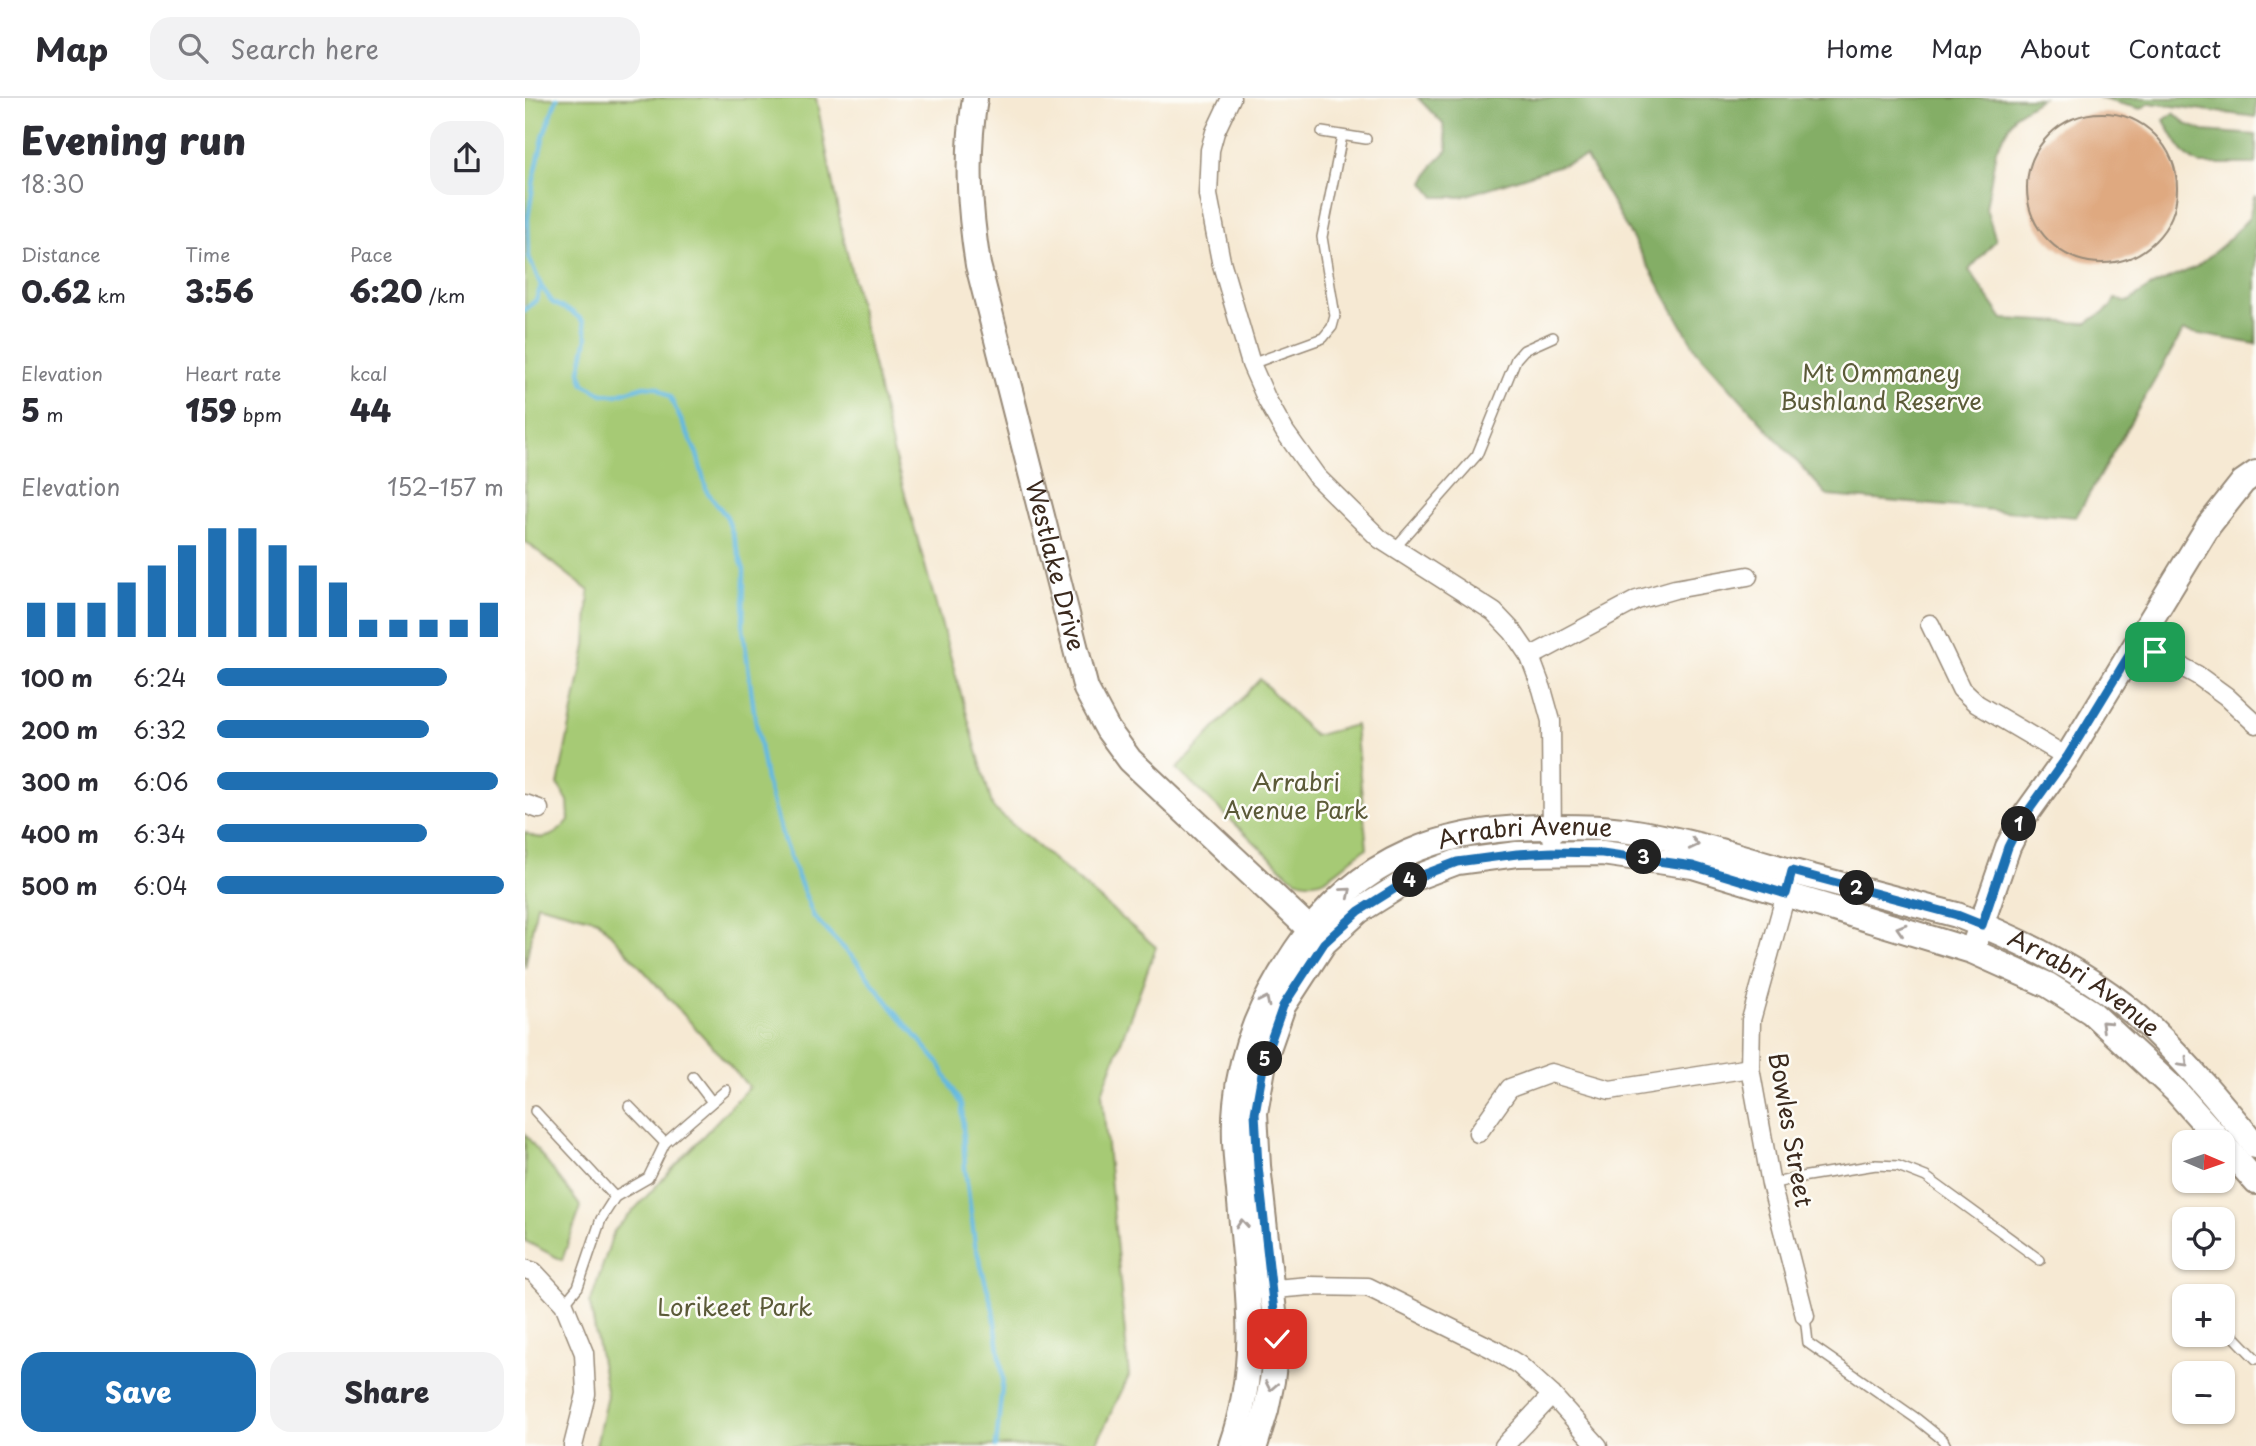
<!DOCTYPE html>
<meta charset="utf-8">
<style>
body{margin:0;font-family:"Playpen Sans",sans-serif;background:#f2f2f3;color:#2b2b33;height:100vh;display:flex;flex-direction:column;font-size:26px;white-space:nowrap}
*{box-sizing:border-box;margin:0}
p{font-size:23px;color:#7c7c81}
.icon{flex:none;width:38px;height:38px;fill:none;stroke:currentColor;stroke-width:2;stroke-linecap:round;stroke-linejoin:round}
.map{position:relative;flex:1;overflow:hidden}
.sheet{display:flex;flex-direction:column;background:#fff;width:525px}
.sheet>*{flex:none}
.needle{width:46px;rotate:92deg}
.buttons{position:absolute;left:1647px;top:1032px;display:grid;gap:14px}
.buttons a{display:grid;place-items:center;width:63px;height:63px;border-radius:14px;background:#fff;box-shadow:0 2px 5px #0004;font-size:35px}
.pin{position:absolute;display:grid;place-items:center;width:60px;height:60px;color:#fff;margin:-30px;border-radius:14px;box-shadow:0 4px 10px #0006}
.km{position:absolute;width:35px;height:35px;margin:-18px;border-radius:50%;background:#222;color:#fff;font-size:19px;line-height:35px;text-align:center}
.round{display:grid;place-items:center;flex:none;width:74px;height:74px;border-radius:21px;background:#f2f2f3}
.headline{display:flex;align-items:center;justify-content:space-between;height:119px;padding:0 21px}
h1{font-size:38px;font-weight:800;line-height:52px}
.stats{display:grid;grid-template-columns:repeat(3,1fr);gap:10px;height:119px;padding:7px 21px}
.stats div{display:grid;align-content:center}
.stats b{font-size:30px;font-weight:800}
.stats small{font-size:19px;font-weight:400}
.stats p{font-size:19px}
.chart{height:196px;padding:14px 21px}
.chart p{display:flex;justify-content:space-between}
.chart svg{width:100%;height:126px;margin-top:7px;stroke:#1f6fb2;stroke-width:6}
.button{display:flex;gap:14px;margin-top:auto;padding:14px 21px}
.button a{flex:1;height:80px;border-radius:21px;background:#1f6fb2;color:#fff;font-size:28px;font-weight:800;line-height:80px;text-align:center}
.button a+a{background:#f2f2f3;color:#2b2b33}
ul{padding:0 21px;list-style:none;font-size:23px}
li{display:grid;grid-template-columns:112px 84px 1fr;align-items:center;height:52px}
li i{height:18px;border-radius:9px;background:#1f6fb2}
header{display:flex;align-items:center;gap:42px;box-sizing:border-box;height:98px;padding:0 35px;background:#fff;border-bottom:2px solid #e1e1e2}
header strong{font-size:33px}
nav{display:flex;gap:38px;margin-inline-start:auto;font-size:24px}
.search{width:490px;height:63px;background:#f2f2f3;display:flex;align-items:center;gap:18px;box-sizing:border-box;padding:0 24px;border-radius:21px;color:#7c7c81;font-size:26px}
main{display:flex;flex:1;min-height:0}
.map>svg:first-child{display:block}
</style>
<header>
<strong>Map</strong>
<div class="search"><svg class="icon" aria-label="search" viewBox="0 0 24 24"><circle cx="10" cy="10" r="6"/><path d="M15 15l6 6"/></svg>Search here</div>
<nav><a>Home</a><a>Map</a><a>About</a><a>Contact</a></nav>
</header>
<main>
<section class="sheet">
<div class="headline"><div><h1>Evening run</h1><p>18:30</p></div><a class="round"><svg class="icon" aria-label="share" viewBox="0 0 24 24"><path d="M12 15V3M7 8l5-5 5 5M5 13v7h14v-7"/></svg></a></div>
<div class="stats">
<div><p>Distance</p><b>0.62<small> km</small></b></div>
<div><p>Time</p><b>3:56</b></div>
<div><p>Pace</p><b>6:20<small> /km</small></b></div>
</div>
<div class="stats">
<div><p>Elevation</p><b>5<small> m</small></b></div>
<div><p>Heart rate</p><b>159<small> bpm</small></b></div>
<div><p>kcal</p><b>44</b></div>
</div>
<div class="chart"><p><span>Elevation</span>152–157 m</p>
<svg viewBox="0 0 160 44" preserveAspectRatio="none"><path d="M5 44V32M15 44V32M25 44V32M35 44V25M45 44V19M55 44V12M65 44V6M75 44V6M85 44V12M95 44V19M105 44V25M115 44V38M125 44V38M135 44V38M145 44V38M155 44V32"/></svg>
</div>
<ul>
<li><b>100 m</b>6:24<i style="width:80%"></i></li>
<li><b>200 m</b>6:32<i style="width:74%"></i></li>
<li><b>300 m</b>6:06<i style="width:98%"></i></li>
<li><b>400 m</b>6:34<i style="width:73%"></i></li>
<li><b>500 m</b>6:04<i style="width:100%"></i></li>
</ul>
<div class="button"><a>Save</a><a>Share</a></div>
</section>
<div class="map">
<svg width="1731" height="1348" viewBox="0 0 1731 1348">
<rect width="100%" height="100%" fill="#fdfcf7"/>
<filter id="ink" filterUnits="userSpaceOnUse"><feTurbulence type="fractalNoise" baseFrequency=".0143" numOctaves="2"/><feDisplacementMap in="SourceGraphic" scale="14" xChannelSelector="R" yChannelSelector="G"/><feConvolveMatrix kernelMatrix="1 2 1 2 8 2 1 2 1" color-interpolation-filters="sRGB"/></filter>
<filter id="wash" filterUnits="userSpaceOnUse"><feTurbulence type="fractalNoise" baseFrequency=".00686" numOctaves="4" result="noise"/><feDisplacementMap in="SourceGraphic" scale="28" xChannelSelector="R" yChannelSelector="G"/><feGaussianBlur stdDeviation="1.57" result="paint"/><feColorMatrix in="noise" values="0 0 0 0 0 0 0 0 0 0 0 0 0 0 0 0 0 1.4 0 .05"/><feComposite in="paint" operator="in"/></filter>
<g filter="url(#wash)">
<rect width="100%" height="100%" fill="#f6e9d3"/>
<g fill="#a6ca74" stroke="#707a49" stroke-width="2">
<path d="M0 0H291L317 133 369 357 468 710 631 849 577 995 604 1278 570 1348H71L82 1297 65 1206 89 1133 224 989 73 822 12 806 0 870V734C17 746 32 737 44 722L43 703 33 687 61 548 64 493 0 443Z"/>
<path d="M735 581 789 638 830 627 842 750C814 766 799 798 765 778L652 671Z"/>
<polygon points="0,1036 56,1109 37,1162 0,1143"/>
</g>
<g fill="#84ae66" stroke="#606c42" stroke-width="2">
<polygon points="893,0 1517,0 1490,17 1471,52 1461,110 1471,142 1444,172 1478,221 1562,225 1586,209 1590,201 1603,204 1625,189 1671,169 1699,146 1724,120 1729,99 1731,98 1731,246 1658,233 1551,419 1303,398 1171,252 1061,59 936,99 910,99 899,85 908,67 923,52 918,26"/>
<polygon points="1573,0 1731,0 1731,19 1625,5 1616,11"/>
<path d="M1649 15 1661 26 1678 33 1731 37V66H1674C1657 59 1647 37 1639 22Z"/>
</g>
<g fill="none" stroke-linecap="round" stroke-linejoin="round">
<g stroke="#63b9e0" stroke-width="4.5">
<polyline points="32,0 19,36 9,81 3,121 4,159 16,188 28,205 47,214 58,223 62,240 55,273 59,286 78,296 91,297 119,288 132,289 145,299 172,356 182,394 202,419 219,472 218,530 229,613 241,682 259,744 289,819 331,863 369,912 413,964 437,1007 440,1070 450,1146 468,1211 478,1279 471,1348"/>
<polyline points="0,212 11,202 16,188"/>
</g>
</g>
<g id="blocks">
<circle fill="#dfa980" cx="1577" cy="90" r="75"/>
</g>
</g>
<g filter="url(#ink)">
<use href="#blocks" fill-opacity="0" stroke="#988a78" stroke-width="2"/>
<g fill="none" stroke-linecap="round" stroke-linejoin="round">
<g stroke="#988a78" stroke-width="12">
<g id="lane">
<polyline points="797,34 841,41"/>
<polyline points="726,266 798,240 807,229 810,218 797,139 817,38"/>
<polyline points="869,451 952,357 991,261 999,252 1028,239"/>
<polyline points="168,979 187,1004"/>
<polyline points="10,1013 90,1099 76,1121 53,1189 39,1206"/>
<polyline points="140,1045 201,992"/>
<polyline points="1246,1086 1276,1079 1351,1067 1373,1068 1401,1079 1515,1162"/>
<polyline points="90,1099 123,1080 140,1045 104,1008"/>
<polyline points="1280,1218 1283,1245 1392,1321 1418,1342 1421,1348"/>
<polyline points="1698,1227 1731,1261"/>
</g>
</g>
<g stroke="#988a78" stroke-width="21">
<g id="street">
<polyline points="706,0 690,34 685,52 683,97 696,163 726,266 742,302 760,334 792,379 855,441 969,514 988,534 1005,559 1017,591 1026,623 1027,740"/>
<polyline points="1405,526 1436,591 1452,606 1542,659"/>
<polyline points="1612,544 1672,577 1701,598 1731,626"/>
<polyline points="1005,559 1112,502 1150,491 1223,478"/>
<polyline points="0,706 14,711"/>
<polyline points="1264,785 1226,922 1225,970 1246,1086 1280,1218"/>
<polyline points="953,1035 985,990 1026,975 1085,992 1225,970"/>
<polyline points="0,1171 9,1174 39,1206 59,1255 61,1296 48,1348"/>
<polyline points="737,1192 785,1188 843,1189 968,1251 994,1267 1027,1297 1073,1348"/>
<polyline points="979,1348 1027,1297"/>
</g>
</g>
<g stroke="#988a78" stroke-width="28">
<g id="secondary">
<path id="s1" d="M450 0C441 58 444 109 453 167L561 591 583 632 605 662 795 841"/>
<polyline points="1451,842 1483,749 1496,723 1542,659 1684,427 1718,384 1731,375"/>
<polyline points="1698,1046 1731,1084"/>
<path id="s2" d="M706 1348C737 1261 721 1181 714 1092 711 1063 708 1034 711 1006 716 948 739 900 771 852 833 758 921 728 1030 729 1052 729 1076 729 1098 732 1155 740 1210 757 1265 773 1321 788 1377 802 1432 817 1502 844 1572 879 1627 931 1664 967 1698 1008 1731 1048"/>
<polyline points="730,1348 741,1312 747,1283 752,1241 733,1068 730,1015 740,959 758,908 799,845 834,813 882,783 932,764 992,756 1077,755 1168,768 1447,853 1523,887 1566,914 1651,993 1697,1045"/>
</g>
</g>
<use href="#lane" stroke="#fff" stroke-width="9"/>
<use href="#street" stroke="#fff" stroke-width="18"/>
<use href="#secondary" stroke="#fff" stroke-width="24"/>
</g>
<defs><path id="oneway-chevron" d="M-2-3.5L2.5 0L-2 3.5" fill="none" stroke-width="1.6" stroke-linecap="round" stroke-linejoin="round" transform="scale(1.75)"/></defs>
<g stroke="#a79f9a">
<use href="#oneway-chevron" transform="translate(1169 746) rotate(13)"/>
<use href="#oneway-chevron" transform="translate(822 794) rotate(-40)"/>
<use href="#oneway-chevron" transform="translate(1376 831) rotate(-163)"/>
<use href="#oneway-chevron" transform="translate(740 903) rotate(-64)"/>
<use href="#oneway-chevron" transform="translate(1580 927) rotate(-137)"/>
<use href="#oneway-chevron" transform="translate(1659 965) rotate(46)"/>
<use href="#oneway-chevron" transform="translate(717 1126) rotate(-95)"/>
<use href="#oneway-chevron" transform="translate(746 1288) rotate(101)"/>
</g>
</g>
<g fill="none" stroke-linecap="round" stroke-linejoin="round" filter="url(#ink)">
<g stroke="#fff" stroke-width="14">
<polyline id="route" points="752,1241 733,1068 730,1015 740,959 758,908 799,845 834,813 882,783 932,764 992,756 1027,754 1077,755 1168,768 1261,796 1267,773 1432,817 1457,827 1483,749 1496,723 1542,659 1612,544 1630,554"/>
</g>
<use href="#route" stroke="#1f6fb2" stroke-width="9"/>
</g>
<g text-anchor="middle" stroke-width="5" stroke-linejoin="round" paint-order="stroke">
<g font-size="24" fill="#5b5a38" stroke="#fdfcf7">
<text x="1356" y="284">Mt Ommaney<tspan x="1356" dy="28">Bushland Reserve</tspan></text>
<text x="771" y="693">Arrabri<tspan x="771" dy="28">Avenue Park</tspan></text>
<text x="210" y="1218">Lorikeet Park</text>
</g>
<g font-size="24" fill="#3b2a1e" stroke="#fdfcf7">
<text dy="8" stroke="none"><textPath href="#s1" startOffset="478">Westlake Drive</textPath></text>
<text dy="8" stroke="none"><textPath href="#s2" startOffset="782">Arrabri Avenue</textPath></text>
<text dy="8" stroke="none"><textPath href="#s2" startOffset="1370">Arrabri Avenue</textPath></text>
<text transform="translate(1265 1032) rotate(80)" y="8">Bowles Street</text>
</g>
</g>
</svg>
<div class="buttons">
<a><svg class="needle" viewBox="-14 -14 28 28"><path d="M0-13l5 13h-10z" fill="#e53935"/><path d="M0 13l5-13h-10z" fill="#7c7c81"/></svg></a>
<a><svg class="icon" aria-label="locate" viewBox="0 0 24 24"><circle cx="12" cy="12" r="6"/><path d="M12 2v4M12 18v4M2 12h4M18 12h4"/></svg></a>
<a>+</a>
<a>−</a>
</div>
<div class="pin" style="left:1630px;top:554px;background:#1e9e55"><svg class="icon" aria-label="arrive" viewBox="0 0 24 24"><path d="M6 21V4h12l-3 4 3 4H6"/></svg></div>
<div class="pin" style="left:752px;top:1241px;background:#d93025"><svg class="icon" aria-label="check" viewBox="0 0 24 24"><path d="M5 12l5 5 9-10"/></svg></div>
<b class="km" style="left:1494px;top:726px">1</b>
<b class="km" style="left:1332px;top:790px">2</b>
<b class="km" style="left:1119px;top:759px">3</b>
<b class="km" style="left:885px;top:782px">4</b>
<b class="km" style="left:740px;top:961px">5</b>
</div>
</main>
